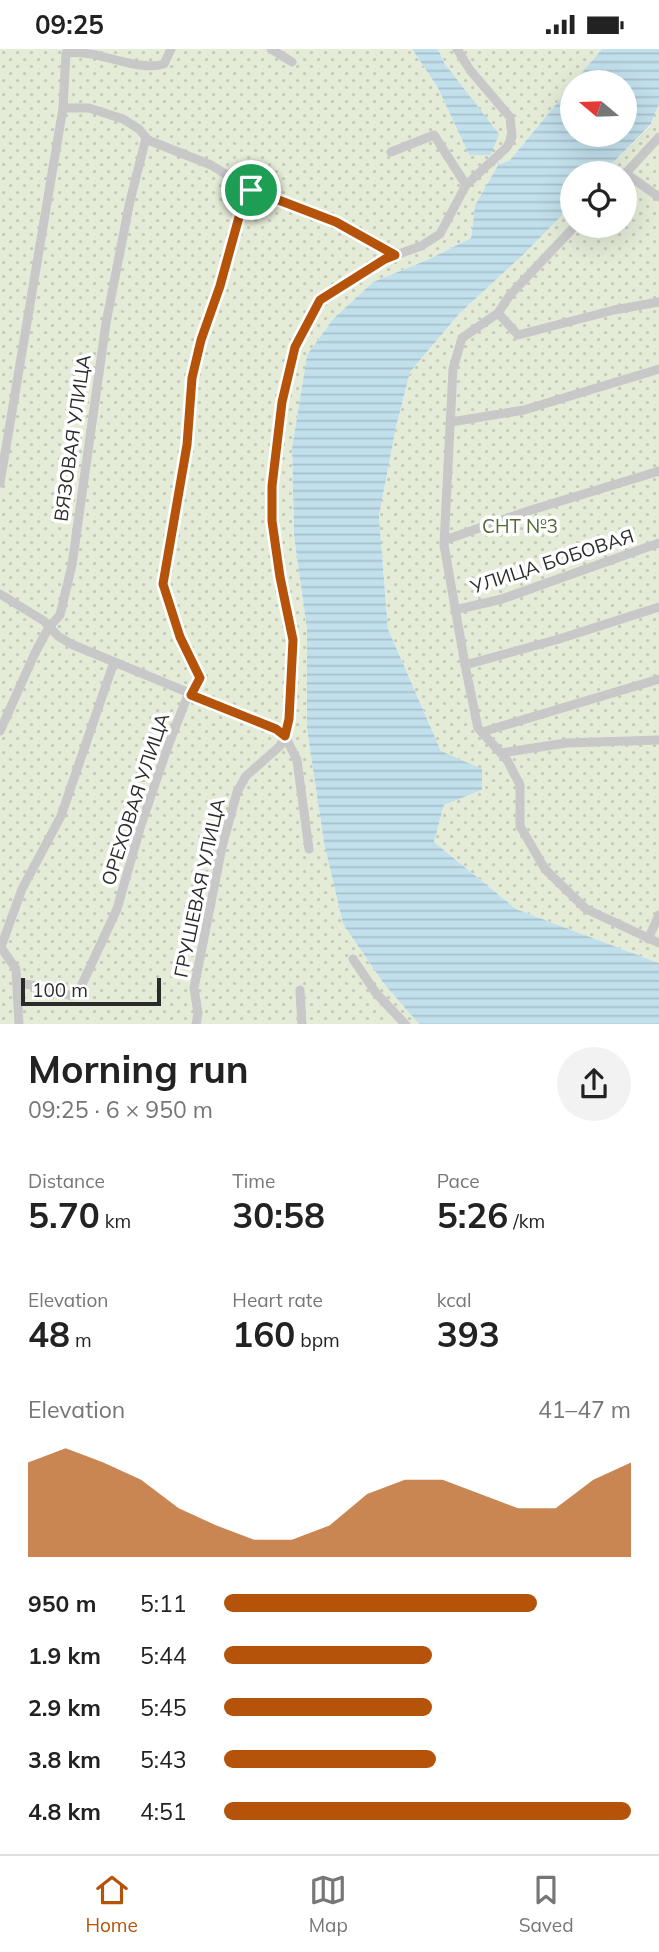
<!DOCTYPE html>
<meta charset="utf-8">
<style>
body{margin:0;font-family:Mulish,sans-serif;background:#f2f2f2;color:#222;height:100vh;display:flex;flex-direction:column;font-size:26px;white-space:nowrap}
*{box-sizing:border-box;margin:0}
p{font-size:23px;color:#767676}
.icon{flex:none;width:38px;height:38px;fill:none;stroke:currentColor;stroke-width:2;stroke-linecap:round;stroke-linejoin:round}
.map{position:relative;height:975px;overflow:hidden}
.panel{display:flex;flex-direction:column;background:#fff;flex:1}
.panel>*{flex:none}
.needle{width:46px;rotate:289deg}
.tools{position:absolute;left:560px;top:21px;display:grid;gap:14px}
.tools a{display:grid;place-items:center;width:77px;height:77px;border-radius:50%;background:#fff;box-shadow:0 7px 28px #0002;font-size:35px}
.scale{position:absolute;left:21px;bottom:18px;width:140px;box-sizing:border-box;padding-left:7px;border:4px solid #2b2b2b;border-top:0;font-size:19px;line-height:24px;white-space:nowrap;color:#2b2b2b;-webkit-text-stroke:5px #fff;paint-order:stroke}
.pin{position:absolute;display:grid;place-items:center;width:60px;height:60px;color:#fff;margin:-30px;border:4px solid #fff;border-radius:50%;box-shadow:0 2px 7px #0007}
.round{display:grid;place-items:center;flex:none;width:74px;height:74px;border-radius:37px;background:#f2f2f2}
.head{display:flex;align-items:center;justify-content:space-between;height:119px;padding:0 28px}
h1{font-size:38px;font-weight:700;line-height:52px}
.figures{display:grid;grid-template-columns:repeat(3,1fr);gap:10px;height:119px;padding:7px 28px}
.figures div{display:grid;align-content:center}
.figures b{font-size:35px;font-weight:700}
.figures small{font-size:19px;font-weight:400}
.figures p{font-size:19px}
.chart{height:196px;padding:14px 28px}
.chart p{display:flex;justify-content:space-between}
.chart svg{width:100%;height:126px;margin-top:7px;fill:#b45309;opacity:.7}
ul{padding:0 28px;list-style:none;font-size:23px}
li{display:grid;grid-template-columns:112px 84px 1fr;align-items:center;height:52px}
li i{height:18px;border-radius:9px;background:#b45309}
.status{display:flex;justify-content:space-between;align-items:center;height:49px;padding:0 35px;background:#fff;direction:ltr}
.status svg{height:19px;fill:currentColor}
.tabs{display:flex;justify-content:space-around;align-items:center;height:98px;border-top:2px solid #e0e0e0;background:#fff;font-size:19px;color:#767676}
.tabs a{display:grid;justify-items:center;gap:4px}
.tabs .on{color:#b45309}
.map>svg:first-child{display:block}
</style>
<div class="status"><b>09:25</b><svg viewBox="0 0 49 12"><path d="M0 12V9h3v3zM5 12V6h3v6zM10 12V3h3v9zM15 12V0h3v12zM26 1h20v11H26zM47 4h2v5h-2z"/></svg></div>
<div class="map">
<svg width="659" height="976" viewBox="0 0 659 976">
<defs>
<pattern id="park-dots" width="8" height="8" patternUnits="userSpaceOnUse" patternTransform="scale(1.75)"><rect width="8" height="8" fill="#e4ebd7"/><path d="M2 2h.1M6 6h.1" fill="none" stroke="#c4cab9" stroke-width="1.8" stroke-linecap="round"/></pattern>
<pattern id="water-rules" width="6" height="5" patternUnits="userSpaceOnUse" patternTransform="scale(1.75)"><rect width="6" height="5" fill="#c2e0ec"/><path d="M0 2.5h6" fill="none" stroke="#a7c0cb"/></pattern>
</defs>
<rect width="100%" height="100%" fill="#fff"/>
<g fill="url(#park-dots)">
<polygon points="0,0 412,0 438,39 469,106 490,106 498,116 475,156 471,189 427,211 373,233 333,270 307,306 292,399 294,487 307,581 307,680 324,794 343,875 384,935 419,975 0,976"/>
<polygon points="438,0 602,0 510,111 500,115 491,105"/>
<polygon points="659,55 659,914 516,860 434,793 444,756 482,741 441,702 388,580 379,467 396,378 410,323 459,265 525,204 572,156 572,177 625,177 625,124 603,124 651,76"/>
</g>
<polygon fill="url(#water-rules)" points="412,0 438,0 445,15 499,85 491,105 500,115 510,111 572,36 572,86 625,86 625,33 574,33 602,0 659,0 659,55 651,75 603,124 572,124 572,156 525,204 459,265 410,323 396,378 379,467 388,580 441,702 482,720 482,741 444,756 434,793 516,860 659,914 659,975 419,975 384,935 343,875 324,794 307,680 307,581 294,487 292,399 307,306 333,270 373,233 427,211 471,189 475,156 498,116 490,106 469,106 438,39"/>
<g fill="none" stroke-linecap="round" stroke-linejoin="round">
<g stroke="#c8c8c8" stroke-width="9">
<polyline points="271,0 292,13"/>
<polyline points="63,59 89,59 123,70 139,80 148,91 211,116 251,141 336,173 395,207"/>
<polyline points="391,103 434,86 466,136"/>
<polyline points="625,124 659,148"/>
<polyline points="625,125 659,88"/>
<polyline points="575,177 510,246 498,264 462,289 453,320 444,496 466,621 478,679 507,711 520,736 520,777 545,820 586,860 659,894"/>
<polyline points="498,264 518,286 614,261 659,253"/>
<polyline points="451,373 524,361 659,320"/>
<path d="M0 434 63 59 66 4C99 0 134 23 164 15L171 0"/>
<polyline points="445,491 528,462 659,422"/>
<polyline points="0,545 44,572 58,587 71,595 276,680 285,687 280,697 246,727 237,743 222,798 194,939 198,964 196,976"/>
<polyline points="455,561 502,550 659,494"/>
<polyline points="465,616 559,590 659,558"/>
<polyline points="0,682 35,604 49,578 60,566 72,516 106,274 130,152 146,89"/>
<polyline points="482,683 659,630"/>
<polyline points="501,704 566,694 659,691"/>
<polyline points="309,800 297,711 285,687 289,670 293,591 280,528 272,472 272,437 282,353 295,298 320,251 385,210 421,197 440,185 466,136 507,98 512,88 510,68 470,21 457,0"/>
<polyline points="648,890 659,866"/>
<polyline points="0,897 16,920 19,976"/>
<polyline points="1,898 22,840 61,767 114,613"/>
<polyline points="353,910 376,944 406,976"/>
<polyline points="18,934 45,938 72,947 78,944 117,860 141,776 168,697 186,651 200,629 180,588 163,535 187,396 192,329 201,291 220,237 247,139"/>
<polyline points="300,941 302,976"/>
</g>
</g>
<g fill="none" stroke-linecap="round" stroke-linejoin="round">
<g stroke="#fff" stroke-width="14">
<polygon id="route" points="247,139 336,173 395,206 385,210 320,251 295,298 282,353 272,437 272,472 280,528 293,591 289,670 285,687 276,680 191,646 200,629 180,588 163,535 187,396 192,329 201,291 220,237"/>
</g>
<use href="#route" stroke="#b45309" stroke-width="9"/>
</g>
<g text-anchor="middle" stroke-width="7" stroke-linejoin="round" paint-order="stroke">
<g font-size="19" fill="#2b2b2b" stroke="#fff">
<text transform="translate(72 389) rotate(-82)" y="7">ВЯЗОВАЯ УЛИЦА</text>
<text transform="translate(552 512) rotate(-18)" y="7">УЛИЦА БОБОВАЯ</text>
<text transform="translate(135 750) rotate(-72)" y="7">ОРЕХОВАЯ УЛИЦА</text>
<text transform="translate(199 839) rotate(-78)" y="7">ГРУШЕВАЯ УЛИЦА</text>
</g>
<g font-size="19" fill="#536937" stroke="#fff">
<text x="520" y="484">СНТ №3</text>
</g>
</g>
</svg>
<div class="tools">
<a><svg class="needle" viewBox="-14 -14 28 28"><path d="M0-13l5 13h-10z" fill="#e53935"/><path d="M0 13l5-13h-10z" fill="#767676"/></svg></a>
<a><svg class="icon" aria-label="locate" viewBox="0 0 24 24"><circle cx="12" cy="12" r="6"/><path d="M12 2v4M12 18v4M2 12h4M18 12h4"/></svg></a>
</div>
<div class="scale">100 m</div>
<div class="pin" style="left:251px;top:141px;background:#1e9e55"><svg class="icon" aria-label="arrive" viewBox="0 0 24 24"><path d="M6 21V4h12l-3 4 3 4H6"/></svg></div>
</div>
<section class="panel">
<div class="head"><div><h1>Morning run</h1><p>09:25 · 6 × 950 m</p></div><a class="round"><svg class="icon" aria-label="share" viewBox="0 0 24 24"><path d="M12 15V3M7 8l5-5 5 5M5 13v7h14v-7"/></svg></a></div>
<div class="figures">
<div><p>Distance</p><b>5.70<small> km</small></b></div>
<div><p>Time</p><b>30:58</b></div>
<div><p>Pace</p><b>5:26<small> /km</small></b></div>
</div>
<div class="figures">
<div><p>Elevation</p><b>48<small> m</small></b></div>
<div><p>Heart rate</p><b>160<small> bpm</small></b></div>
<div><p>kcal</p><b>393</b></div>
</div>
<div class="chart"><p><span>Elevation</span>41–47 m</p>
<svg viewBox="0 0 160 44" preserveAspectRatio="none"><path d="M0 44V11L10 6L20 11L30 17L40 27L50 33L60 38L70 38L80 33L90 22L100 17L110 17L120 22L130 27L140 27L150 17L160 11V44z"/></svg>
</div>
<ul>
<li><b>950 m</b>5:11<i style="width:77%"></i></li>
<li><b>1.9 km</b>5:44<i style="width:51%"></i></li>
<li><b>2.9 km</b>5:45<i style="width:51%"></i></li>
<li><b>3.8 km</b>5:43<i style="width:52%"></i></li>
<li><b>4.8 km</b>4:51<i style="width:100%"></i></li>
</ul>
</section>
<nav class="tabs">
<a class="on"><svg class="icon" aria-label="home" viewBox="0 0 24 24"><path d="M3 11l9-7 9 7M6 9v11h12V9"/></svg>Home</a>
<a><svg class="icon" aria-label="map" viewBox="0 0 24 24"><path d="M3 6l6-2 6 2 6-2v14l-6 2-6-2-6 2zM9 4v14M15 6v14"/></svg>Map</a>
<a><svg class="icon" aria-label="saved" viewBox="0 0 24 24"><path d="M7 4h10v16l-5-4-5 4z"/></svg>Saved</a>
</nav>
